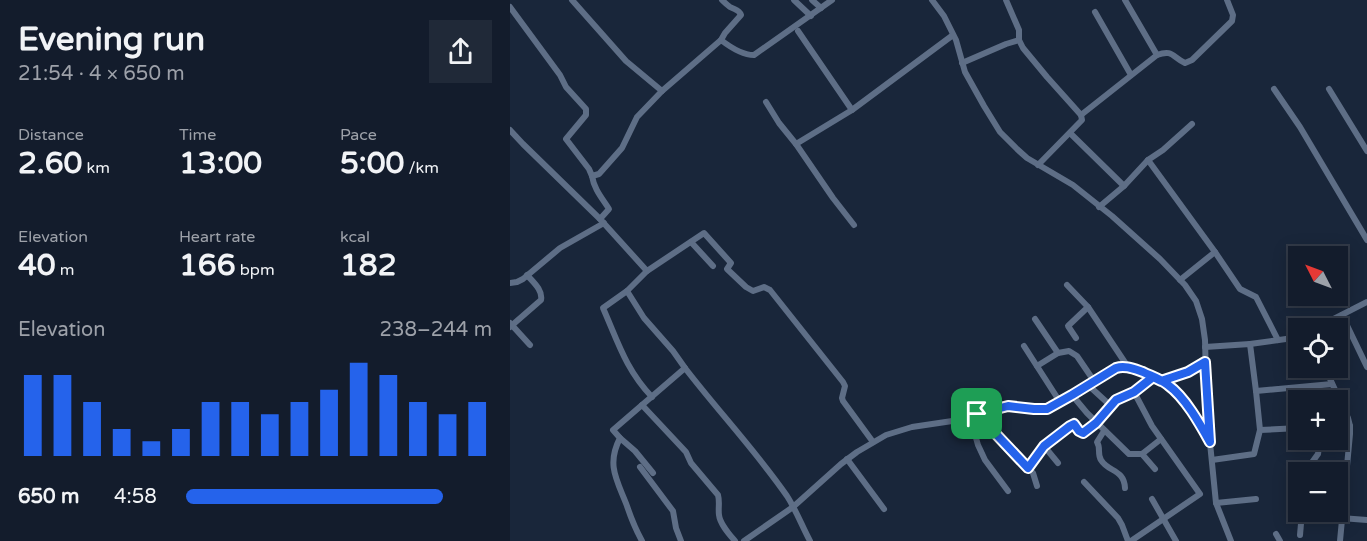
<!DOCTYPE html>
<meta charset="utf-8">
<style>
body{margin:0;font-family:"Varela Round",sans-serif;background:#202938;color:#f1f3f6;height:100vh;display:flex;flex-direction:column;font-size:22px;white-space:nowrap}
*{box-sizing:border-box;margin:0}
p{font-size:20px;color:#9da1a9}
.icon{flex:none;width:33px;height:33px;fill:none;stroke:currentColor;stroke-width:2;stroke-linecap:round;stroke-linejoin:round}
.map{position:relative;flex:1;overflow:hidden}
.sheet{display:flex;flex-direction:column;background:#131c2c;width:510px}
.sheet>*{flex:none}
.needle{width:39px;rotate:312deg}
.tools{position:absolute;left:778px;top:246px;display:grid;gap:12px}
.tools a{display:grid;place-items:center;width:60px;height:60px;border-radius:0px;background:#131c2c;box-shadow:0 3px 15px #0003,0 0 0 2px #323a48;font-size:30px}
.pin{position:absolute;display:grid;place-items:center;width:51px;height:51px;color:#fff;margin:-26px;border-radius:12px;box-shadow:0 3px 9px #0006}
.round{display:grid;place-items:center;flex:none;width:63px;height:63px;border-radius:0px;background:#202938}
.headline{display:flex;align-items:center;justify-content:space-between;height:102px;padding:0 18px}
h1{font-size:33px;font-weight:700;line-height:45px}
.figures{display:grid;grid-template-columns:repeat(3,1fr);gap:9px;height:102px;padding:6px 18px}
.figures div{display:grid;align-content:center}
.figures b{font-size:30px;font-weight:700}
.figures small{font-size:16px;font-weight:400}
.figures p{font-size:16px}
.chart{height:168px;padding:12px 18px}
.chart p{display:flex;justify-content:space-between}
.chart svg{width:100%;height:108px;margin-top:6px;stroke:#2563eb;stroke-width:6}
ul{padding:0 18px;list-style:none;font-size:20px}
li{display:grid;grid-template-columns:96px 72px 1fr;align-items:center;height:45px}
li i{height:15px;border-radius:8px;background:#2563eb}
main{display:flex;flex:1;min-height:0}
.map>svg:first-child{display:block}
</style>
<main>
<section class="sheet">
<div class="headline"><div><h1>Evening run</h1><p>21:54 · 4 × 650 m</p></div><a class="round"><svg class="icon" aria-label="share" viewBox="0 0 24 24"><path d="M12 15V3M7 8l5-5 5 5M5 13v7h14v-7"/></svg></a></div>
<div class="figures">
<div><p>Distance</p><b>2.60<small> km</small></b></div>
<div><p>Time</p><b>13:00</b></div>
<div><p>Pace</p><b>5:00<small> /km</small></b></div>
</div>
<div class="figures">
<div><p>Elevation</p><b>40<small> m</small></b></div>
<div><p>Heart rate</p><b>166<small> bpm</small></b></div>
<div><p>kcal</p><b>182</b></div>
</div>
<div class="chart"><p><span>Elevation</span>238–244 m</p>
<svg viewBox="0 0 160 44" preserveAspectRatio="none"><path d="M5 44V11M15 44V11M25 44V22M35 44V33M45 44V38M55 44V33M65 44V22M75 44V22M85 44V27M95 44V22M105 44V17M115 44V6M125 44V11M135 44V22M145 44V27M155 44V22"/></svg>
</div>
<ul>
<li><b>650 m</b>4:58<i style="width:84%"></i></li>
</ul>
</section>
<div class="map">
<svg width="857" height="541" viewBox="0 0 857 541">
<rect width="100%" height="100%" fill="#19263a"/>
<g fill="none" stroke-linecap="round" stroke-linejoin="round">
<g stroke="#5e6e86" stroke-width="6">
<path d="M62 0 116 61 152 91 211 40C220 47 233 55 244 55L322 0"/>
<polyline points="284,0 301,16"/>
<polyline points="302,0 311,8"/>
<polyline points="422,0 434,16 446,40 455,72 474,106 490,132 507,149 517,158 563,185 602,216 650,259 675,285 686,301 692,319 695,340 697,413 706,503 721,541"/>
<polyline points="496,0 509,30 509,40 513,48 537,77 571,115 572,120 528,165"/>
<polyline points="0,7 50,75 56,87 76,109 76,115 56,139 79,169 82,176"/>
<polyline points="585,12 621,75"/>
<polyline points="288,31 342,110"/>
<path d="M211 40 215 33 231 15C229 9 225 10 220 7 217 5 214 2 212 0"/>
<path d="M647 55C663 49 662 57 675 63L682 60 722 21 723 15 717 0"/>
<polyline points="452,63 496,44 509,40"/>
<polyline points="764,89 790,127 857,240"/>
<polyline points="819,89 857,151"/>
<polyline points="256,102 269,123 286,144"/>
<polyline points="571,115 647,55 615,0"/>
<polyline points="0,130 13,144 90,219 137,271 194,233 221,263 217,269 236,287 243,291 254,287 260,290 333,382 335,386 332,398 333,401 363,442"/>
<polyline points="560,133 614,186"/>
<polyline points="638,160 705,252 730,289 746,297 768,340"/>
<polyline points="589,207 614,186 638,160 653,150 682,124"/>
<path d="M90 219 99 209C92 198 84 189 82 176L89 174 112 148 127 117 152 91"/>
<polyline points="344,225 323,198 286,144 342,110 443,35"/>
<polyline points="181,242 203,266"/>
<polyline points="670,280 705,252"/>
<polyline points="0,283 7,282 13,279 50,248 94,223"/>
<polyline points="557,285 578,307 618,367"/>
<polyline points="117,291 137,271"/>
<polyline points="832,315 857,367"/>
<polyline points="525,319 548,353"/>
<polyline points="0,323 20,345"/>
<path d="M0 327 31 300C33 290 23 282 17 275"/>
<polyline points="806,328 857,302"/>
<polyline points="566,338 558,326 578,307"/>
<polyline points="740,344 783,338 789,336"/>
<polyline points="514,346 550,402"/>
<polyline points="695,347 740,344 746,391 750,430"/>
<polyline points="527,366 548,353 559,351 567,356 584,381"/>
<polyline points="815,368 838,418 840,426"/>
<polyline points="651,381 678,372 695,362"/>
<polyline points="578,385 601,406"/>
<polyline points="746,391 822,384"/>
<polyline points="562,395 577,413 619,454 632,454 651,439"/>
<path d="M142 397C116 370 108 342 93 308L117 291 134 318 163 351 175 368"/>
<polyline points="467,414 518,468 534,446 560,426 564,424 569,431 573,433 586,423 607,401 624,392 643,377"/>
<polyline points="460,417 468,445 475,460 498,491"/>
<polyline points="828,426 840,426 840,434 830,541"/>
<path d="M594 431 587 442C591 448 587 454 591 460 598 472 614 469 615 488"/>
<polyline points="110,438 125,451 143,473"/>
<polyline points="534,446 548,463"/>
<polyline points="632,454 645,469"/>
<polyline points="337,459 374,509"/>
<polyline points="702,460 744,454 750,430 789,428"/>
<polyline points="130,467 163,511 166,528 171,541"/>
<polyline points="518,468 523,473 527,486"/>
<polyline points="795,472 808,454 810,440"/>
<polyline points="574,482 608,518 612,525 618,541"/>
<polyline points="642,499 666,541"/>
<polyline points="706,503 746,499"/>
<polyline points="792,515 857,520"/>
<polyline points="766,534 770,541"/>
<polyline points="790,535 792,512"/>
<path d="M132 541C126 530 121 518 117 506 107 480 96 465 110 438L103 430 132 405"/>
<path d="M225 541C219 534 210 524 209 515 208 508 210 502 208 495L181 463 176 452 132 405 175 368C208 411 246 451 277 496 286 510 292 526 300 541"/>
<path d="M234 541 283 507 331 464 347 452 376 435 402 427 449 420 498 406 524 409H537L562 395 606 368C615 365 624 369 633 372 642 376 651 379 659 385 674 397 689 422 698 439"/>
<polyline points="621,541 690,494 642,426 624,392"/>
</g>
</g>
<g fill="none" stroke-linecap="round" stroke-linejoin="round">
<g stroke="#fff" stroke-width="12">
<path id="route" d="M467 414 498 406 524 409H537L562 395 606 368C615 365 624 369 633 372 641 376 651 379 658 385 675 397 690 424 700 442L695 362 678 372 651 381 643 377 624 392 606 400 586 423 573 433 569 431 564 424 560 426 534 446 518 468 467 414"/>
</g>
<use href="#route" stroke="#2563eb" stroke-width="8"/>
</g>
</svg>
<div class="tools">
<a><svg class="needle" viewBox="-14 -14 28 28"><path d="M0-13l5 13h-10z" fill="#e53935"/><path d="M0 13l5-13h-10z" fill="#9da1a9"/></svg></a>
<a><svg class="icon" aria-label="locate" viewBox="0 0 24 24"><circle cx="12" cy="12" r="6"/><path d="M12 2v4M12 18v4M2 12h4M18 12h4"/></svg></a>
<a>+</a>
<a>−</a>
</div>
<div class="pin" style="left:467px;top:414px;background:#1e9e55"><svg class="icon" aria-label="arrive" viewBox="0 0 24 24"><path d="M6 21V4h12l-3 4 3 4H6"/></svg></div>
</div>
</main>
